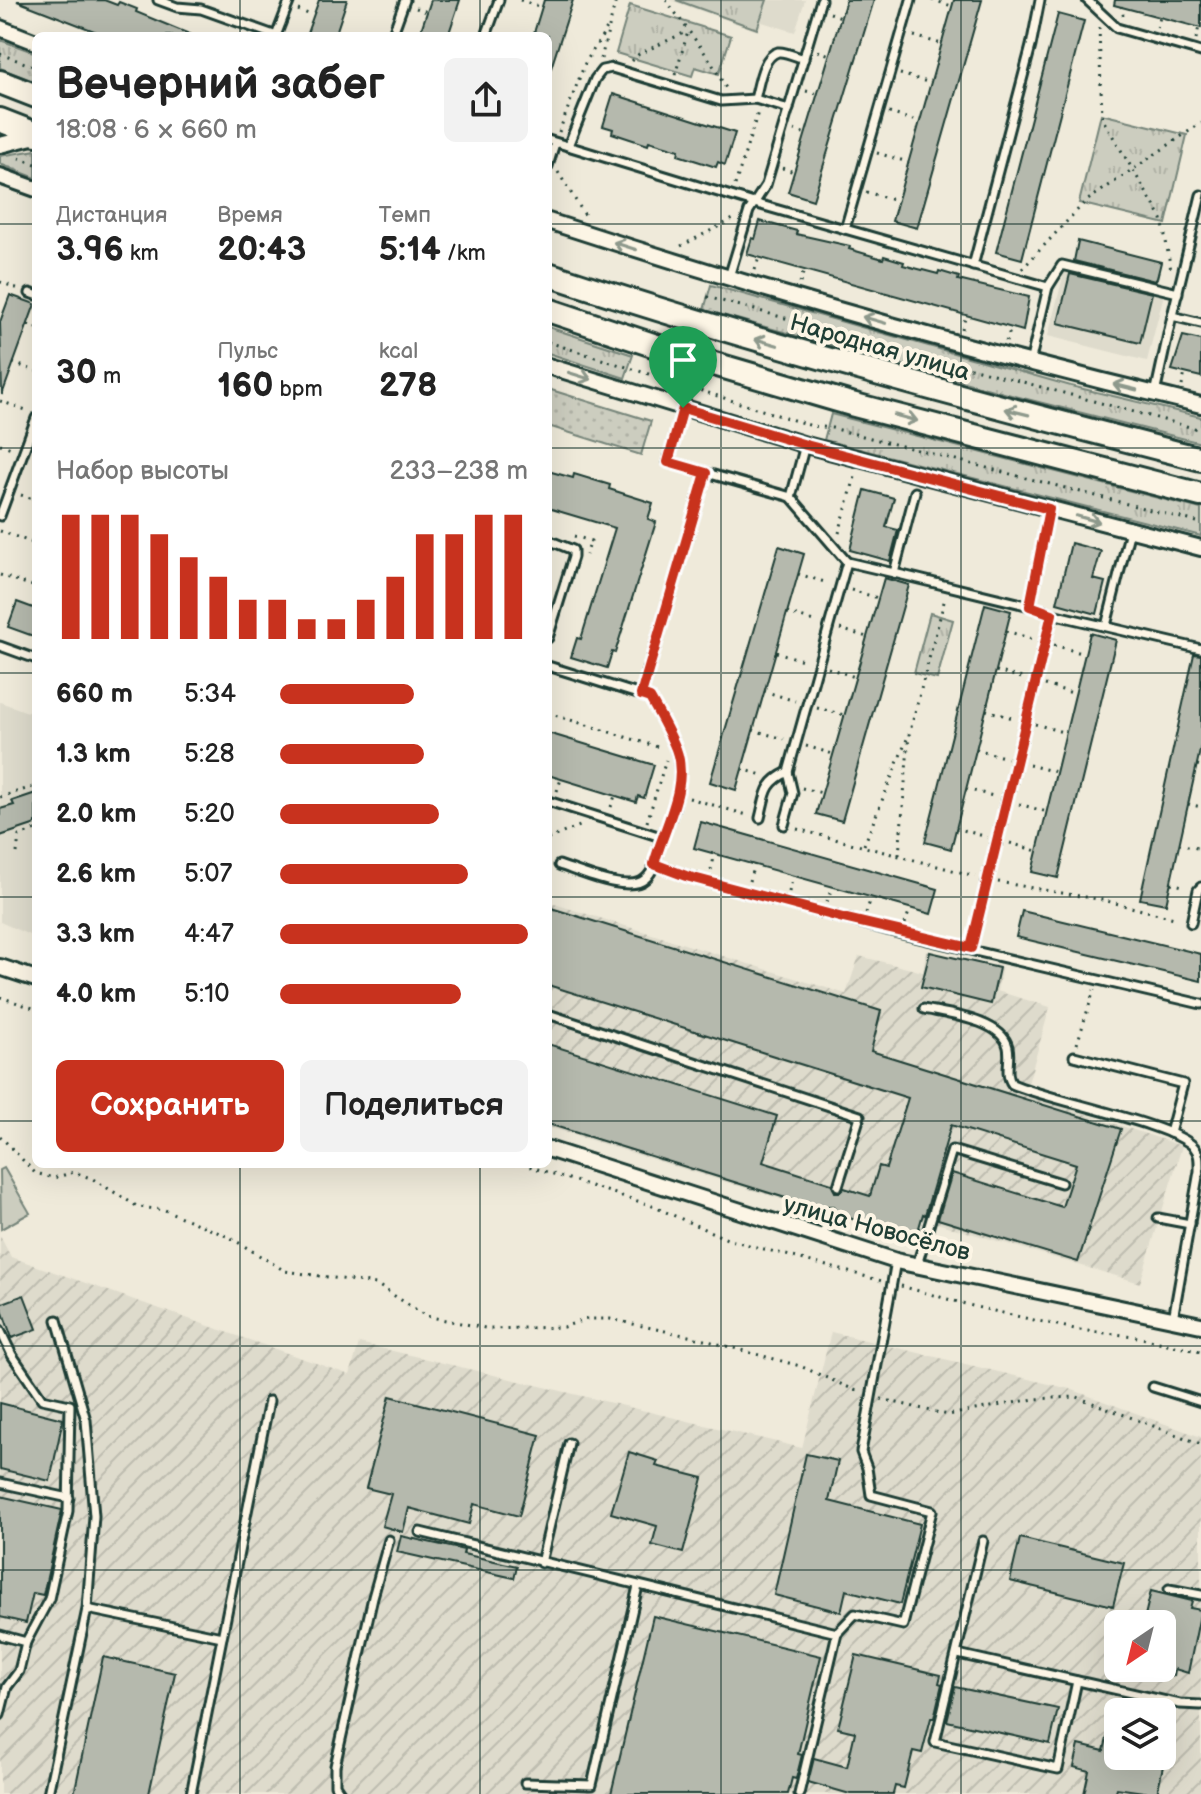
<!DOCTYPE html>
<html lang="ru">
<meta charset="utf-8">
<style>
body{margin:0;font-family:"Balsamiq Sans",sans-serif;background:#f2f2f2;color:#222;height:100vh;display:flex;flex-direction:column;font-size:30px;white-space:nowrap}
*{box-sizing:border-box;margin:0}
p{font-size:26px;color:#767676}
.icon{flex:none;width:44px;height:44px;fill:none;stroke:currentColor;stroke-width:2;stroke-linecap:round;stroke-linejoin:round}
.map{position:relative;flex:1;overflow:hidden}
.details{position:absolute;left:32px;top:32px;width:520px;height:1136px;display:flex;flex-direction:column;background:#fff;border-radius:12px;box-shadow:0 8px 32px #0002}
.details>*{flex:none}
.needle{width:52px;rotate:215deg}
.tools{position:absolute;left:1104px;top:1610px;display:grid;gap:16px}
.tools a{display:grid;place-items:center;width:72px;height:72px;border-radius:12px;background:#fff;box-shadow:0 8px 32px #0002;font-size:40px}
.pin{position:absolute;display:grid;place-items:center;width:68px;height:68px;color:#fff;margin:-82px -34px;border-radius:50% 50% 50% 0;rotate:-45deg;box-shadow:0 0 8px #0007}
.pin .icon{rotate:45deg}
.round{display:grid;place-items:center;flex:none;width:84px;height:84px;border-radius:12px;background:#f2f2f2}
.overview{display:flex;align-items:center;justify-content:space-between;height:136px;padding:0 24px}
h1{font-size:44px;font-weight:700;line-height:60px}
.stats{display:grid;grid-template-columns:repeat(3,1fr);gap:12px;height:136px;padding:8px 24px}
.stats div{display:grid;align-content:center}
.stats b{font-size:34px;font-weight:700}
.stats small{font-size:22px;font-weight:400}
.stats p{font-size:22px}
.chart{height:224px;padding:16px 24px}
.chart p{display:flex;justify-content:space-between}
.chart svg{width:100%;height:144px;margin-top:8px;stroke:#c8321e;stroke-width:6}
.cta{display:flex;gap:16px;margin-top:auto;padding:16px 24px}
.cta a{flex:1;height:92px;border-radius:12px;background:#c8321e;color:#fff;font-size:32px;font-weight:700;line-height:92px;text-align:center}
.cta a+a{background:#f2f2f2;color:#222}
ul{padding:0 24px;list-style:none;font-size:26px}
li{display:grid;grid-template-columns:128px 96px 1fr;align-items:center;height:60px}
li i{height:20px;border-radius:10px;background:#c8321e}
.map>svg:first-child{display:block}
</style>
<div class="map">
<svg width="1201" height="1794" viewBox="0 0 1201 1794">
<defs>
<pattern id="industrial-furrows" width="10" height="10" patternUnits="userSpaceOnUse" patternTransform="scale(2)"><rect width="10" height="10" fill="#dedbcc"/><path d="M-1 1l2-2M0 10L10 0M9 11l2-2" fill="none" stroke="#bebdb0"/></pattern>
<pattern id="grass-dots" width="8" height="8" patternUnits="userSpaceOnUse" patternTransform="scale(2)"><rect width="8" height="8" fill="#cccdbf"/><path d="M2 2h.1M6 6h.1" fill="none" stroke="#afb1a5" stroke-width="1.8" stroke-linecap="round"/></pattern>
<pattern id="park-tufts" width="24" height="20" patternUnits="userSpaceOnUse" patternTransform="scale(2)"><rect width="24" height="20" fill="#cccdbf"/><path d="M3 7l-1-3M5 7V3M7 7l1-3M15 17l-1-3M17 17v-4M19 17l1-3" fill="none" stroke="#afb1a5"/></pattern>
</defs>
<rect width="100%" height="100%" fill="#efeada"/>
<filter id="ink" filterUnits="userSpaceOnUse"><feTurbulence type="fractalNoise" baseFrequency=".0125" numOctaves="2"/><feDisplacementMap in="SourceGraphic" scale="16" xChannelSelector="R" yChannelSelector="G"/><feConvolveMatrix kernelMatrix="1 2 1 2 8 2 1 2 1" color-interpolation-filters="sRGB"/></filter>
<g filter="url(#ink)">
<g fill="#dedbcc">
<polygon points="670,0 805,0 795,32 762,22 758,31"/>
<polygon points="1065,269 1164,294 1147,361 1048,336"/>
<polygon points="0,702 36,715 36,938 0,922"/>
</g>
<g fill="url(#industrial-furrows)" fill-rule="evenodd">
<polygon points="548,902 846,994 859,956 923,972 926,951 1002,967 997,991 1050,1007 1025,1094 1182,1146 1140,1283 923,1219 914,1240 548,1127"/>
<path d="M0 1236 11 1257 350 1375 359 1343 802 1448 831 1332 1070 1389 1201 1437V1794H0ZM1118 1624H1162V1668H1118ZM1118 1712H1162V1756H1118Z"/>
</g>
<polygon fill="url(#grass-dots)" stroke="#76857a" stroke-width="2" points="548,389 651,421 641,455 548,426"/>
<g fill="url(#park-tufts)" stroke="#76857a" stroke-width="2">
<polygon points="676,0 767,0 757,29"/>
<polygon points="630,5 731,36 719,74 695,67 692,76 616,53"/>
<polygon points="0,40 36,53 36,82 0,68"/>
<polygon points="1101,114 1187,135 1166,224 1079,203"/>
<polygon points="36,150 36,178 0,164 0,156"/>
<polygon points="711,285 1071,386 1201,417 1201,443 1011,395 704,310"/>
<polygon points="548,327 633,355 625,378 548,353"/>
<polygon points="831,414 1201,509 1201,536 824,440"/>
<polygon points="930,613 953,620 937,679 914,673"/>
</g>
<polygon fill="#cccdbf" stroke="#76857a" stroke-width="2" points="4,1168 30,1213 1,1229 0,1170"/>
<g fill="#b5b9ad" stroke="#1f3d34" stroke-width="2">
<polygon points="104,0 117,5 119,2 137,9 136,12 194,36 107,36 17,1"/>
<polygon points="319,0 347,0 335,36 306,36"/>
<polygon points="431,0 460,0 448,36 419,36"/>
<polygon points="544,0 573,0 551,68 548,68 548,36 533,36"/>
<polygon points="846,0 874,0 813,200 788,192"/>
<polygon points="954,0 982,0 917,228 892,221"/>
<polygon points="1115,0 1201,0 1201,28 1114,5"/>
<polygon points="1058,14 1084,21 1022,259 996,252"/>
<polygon points="613,94 735,133 725,165 718,162 716,167 678,155 679,150 649,141 648,145 612,133 613,129 603,126"/>
<polygon points="760,221 797,231 796,234 850,246 849,249 883,259 884,256 904,262 903,265 938,274 939,271 959,277 958,280 1029,297 1023,331 747,254 752,238 755,239"/>
<polygon points="1078,241 1161,262 1157,278 1155,281 1074,261"/>
<polygon points="1070,274 1152,293 1140,343 1058,323"/>
<polygon points="10,295 35,304 2,395 0,322"/>
<polygon points="1183,336 1201,340 1201,377 1172,370"/>
<polygon points="548,471 573,478 574,474 610,485 609,489 653,503 648,519 656,522 615,653 612,652 607,668 571,657 577,638 581,639 615,528 548,508"/>
<polygon points="865,490 894,498 886,527 898,530 890,561 850,550"/>
<polygon points="1071,543 1101,551 1093,579 1105,582 1097,614 1057,603"/>
<polygon points="779,546 804,554 736,790 710,782"/>
<polygon points="884,578 909,585 842,821 816,814"/>
<polygon points="17,602 36,609 36,637 8,627"/>
<polygon points="985,604 1011,611 951,849 925,842"/>
<polygon points="1090,633 1116,640 1058,878 1032,872"/>
<polygon points="1194,654 1201,655 1201,746 1166,904 1140,899"/>
<polygon points="548,733 654,765 644,798 638,796 636,802 548,775"/>
<polygon points="36,793 36,824 0,836 0,809 14,805 12,801"/>
<polygon points="701,822 938,889 931,914 694,848"/>
<polygon points="548,907 881,1011 871,1051 1121,1129 1078,1262 938,1219 952,1173 1062,1207 1076,1164 951,1125 925,1215 923,1214 916,1238 836,1214 833,1206 828,1206 824,1210 548,1124 548,1044 777,1116 763,1162 832,1184 835,1192 840,1192 844,1188 870,1196 879,1166 886,1168 908,1098 548,985"/>
<polygon points="1022,911 1201,954 1201,981 1016,937"/>
<polygon points="930,952 999,968 991,1004 921,987"/>
<polygon points="24,1295 37,1329 12,1338 0,1304"/>
<polygon points="390,1396 540,1435 519,1516 474,1504 469,1524 409,1508 403,1532 382,1526 391,1494 366,1488"/>
<polygon points="0,1403 63,1419 50,1481 0,1469"/>
<polygon points="629,1452 658,1461 656,1466 703,1478 683,1553 652,1545 657,1526 611,1513"/>
<polygon points="806,1454 838,1461 829,1501 920,1524 900,1604 846,1590 841,1612 774,1595"/>
<polygon points="0,1496 62,1510 43,1595 33,1593 26,1623 0,1617"/>
<polygon points="401,1536 464,1550 463,1554 517,1566 514,1578 397,1552"/>
<polygon points="1020,1538 1124,1563 1113,1606 1010,1581"/>
<polygon points="1151,1591 1192,1601 1190,1608 1201,1610 1188,1673 1175,1669 1174,1676 1162,1673 1162,1624 1143,1624"/>
<polygon points="653,1616 821,1656 798,1754 802,1755 796,1779 792,1778 788,1794 611,1794"/>
<polygon points="856,1655 941,1675 939,1683 942,1684 934,1718 931,1718 922,1753 913,1751 904,1788 895,1786 893,1794 850,1794 808,1782 814,1758 847,1767 855,1732 838,1728"/>
<polygon points="103,1657 175,1673 149,1794 74,1794"/>
<polygon points="955,1687 1058,1709 1050,1744 947,1721"/>
<polygon points="1107,1738 1118,1740 1118,1756 1133,1756 1133,1758 1163,1766 1157,1794 1117,1788 1115,1794 1084,1794 1089,1771 1074,1767 1079,1745 1104,1751"/>
</g>
<g fill="none" stroke-linecap="round" stroke-linejoin="round">
<g stroke="#1f3d34" stroke-width="13">
<g id="lane">
<polyline points="158,0 177,7 201,9 277,36"/>
<polyline points="1087,0 1117,28 1201,52"/>
<polyline points="276,36 290,0"/>
<polyline points="392,36 405,0"/>
<polyline points="486,36 499,0"/>
<path d="M789 109 755 99C759 85 762 56 778 52 785 51 797 57 804 59"/>
<polyline points="548,140 754,203 1048,287"/>
<polyline points="568,146 595,79 602,70 612,68 721,101 755,99"/>
<polyline points="548,166 555,143"/>
<polyline points="845,229 911,0"/>
<polyline points="973,266 1031,46 1040,0"/>
<polyline points="729,277 749,211 766,185 821,0"/>
<polyline points="30,293 36,295"/>
<polyline points="1172,316 1201,195"/>
<polyline points="1030,363 1048,287 1062,265 1178,293"/>
<polyline points="1155,394 1172,316 1201,323"/>
<polyline points="683,408 668,462 791,497 847,562 788,772 793,793 784,825"/>
<polyline points="791,497 805,445"/>
<polyline points="0,516 36,418"/>
<polyline points="548,540 573,550 573,557 548,638"/>
<polyline points="847,562 894,573 915,492"/>
<polyline points="894,573 1030,606"/>
<polyline points="1052,614 1201,649"/>
<polyline points="1106,626 1130,530"/>
<polyline points="0,646 36,659"/>
<polyline points="548,666 641,695"/>
<path d="M548 801 661 837C675 815 685 776 676 750 670 732 659 715 650 698L641 695 706 473"/>
<path d="M760 818C766 795 764 783 788 772"/>
<polyline points="654,864 686,876 902,934 1201,1004"/>
<path d="M559 865C578 871 629 894 645 879 656 870 658 851 661 837"/>
<polyline points="1191,923 1198,890 1201,887"/>
<polyline points="971,948 1052,614 1030,606 1049,509"/>
<path d="M924 1009C947 1014 1002 1020 1008 1047 1011 1060 1004 1073 1012 1084 1048 1100 1174 1124 1194 1147 1200 1154 1199 1162 1199 1171L1173 1319"/>
<polyline points="548,1014 860,1116 838,1186"/>
<polyline points="1074,1056 1183,1084 1170,1133"/>
<polyline points="1158,1218 1190,1224"/>
<polyline points="822,1238 830,1212"/>
<polyline points="917,1265 952,1150 1061,1183"/>
<polyline points="0,1330 12,1355 42,1399 70,1405 68,1511 49,1599 26,1642"/>
<polyline points="1153,1387 1201,1402"/>
<polyline points="0,1483 69,1498"/>
<polyline points="420,1532 837,1633 799,1794"/>
<polyline points="983,1541 935,1742 1058,1769 1077,1681"/>
<polyline points="541,1563 569,1443"/>
<polyline points="1169,1589 1201,1595"/>
<polyline points="87,1609 222,1637"/>
<polyline points="837,1633 855,1614 903,1625 932,1511 871,1495 867,1468 861,1452 896,1261"/>
<polyline points="0,1635 26,1642 19,1671 7,1687 0,1715"/>
<polyline points="958,1654 1180,1704 1201,1705"/>
<polyline points="525,1783 592,1785 638,1586"/>
<polyline points="48,1794 87,1609 94,1516 86,1420 57,1320"/>
<polyline points="191,1794 269,1401"/>
<polyline points="341,1794 335,1785 335,1766 373,1597 389,1540"/>
</g>
</g>
<g stroke="#1f3d34" stroke-width="20">
<g id="street">
<polyline points="0,28 36,42"/>
<polyline points="0,145 36,136"/>
<polyline points="0,176 36,189"/>
<path d="M548 221C763 291 981 353 1201 405"/>
<polyline points="548,366 806,445 1201,548"/>
<polyline points="0,967 36,979"/>
<polyline points="548,1149 896,1261 1201,1325"/>
</g>
</g>
<g stroke="#1f3d34" stroke-width="28">
<g id="primary">
<polyline points="0,82 36,96"/>
<polyline points="0,120 36,134"/>
<path d="M548 274C763 345 982 403 1201 459"/>
<polyline points="548,310 680,354 851,404 1201,495"/>
</g>
</g>
<g stroke="#1f3d34" stroke-width="3" stroke-dasharray="2 6" stroke-linecap="butt">
<polyline points="520,0 542,7"/>
<polyline points="666,0 710,60 727,90"/>
<polyline points="932,0 952,6"/>
<polyline points="1121,6 1124,18"/>
<polyline points="416,8 427,12"/>
<polyline points="298,10 313,16"/>
<polyline points="830,13 841,17"/>
<polyline points="1099,27 1102,118 1162,219 1171,270"/>
<polyline points="1157,28 1160,17"/>
<polyline points="914,36 942,44"/>
<polyline points="1196,39 1199,27"/>
<polyline points="818,51 830,55"/>
<polyline points="0,54 36,67"/>
<polyline points="601,59 616,0"/>
<polyline points="632,61 639,54 688,31"/>
<polyline points="900,74 931,83"/>
<polyline points="675,75 688,32"/>
<polyline points="806,91 818,94"/>
<polyline points="889,113 920,122"/>
<polyline points="794,130 806,134"/>
<polyline points="559,132 585,63 608,27"/>
<polyline points="877,153 908,162"/>
<polyline points="19,158 36,164"/>
<polyline points="782,168 794,172"/>
<polyline points="558,172 586,217"/>
<polyline points="735,185 758,112"/>
<polyline points="866,192 897,201"/>
<polyline points="681,246 735,218"/>
<polyline points="1022,269 1085,202 1201,123"/>
<polyline points="755,270 759,257"/>
<polyline points="0,282 19,289"/>
<polyline points="800,283 804,270"/>
<polyline points="707,297 1201,430"/>
<polyline points="28,325 36,328"/>
<polyline points="962,329 966,315"/>
<polyline points="548,342 812,426 832,428 1201,523"/>
<polyline points="1006,342 1011,328"/>
<polyline points="13,363 36,371"/>
<polyline points="1182,386 1185,373"/>
<polyline points="0,401 29,411"/>
<polyline points="0,444 14,449"/>
<polyline points="21,495 36,500"/>
<polyline points="0,531 33,543"/>
<polyline points="839,533 855,477"/>
<polyline points="574,536 591,541 586,555"/>
<polyline points="798,574 828,583"/>
<polyline points="0,575 36,587"/>
<polyline points="851,590 878,598"/>
<polyline points="787,613 817,622"/>
<polyline points="840,629 867,637"/>
<polyline points="1006,631 1036,640"/>
<polyline points="1054,645 1085,654"/>
<polyline points="776,652 806,661"/>
<polyline points="828,668 855,677"/>
<polyline points="996,671 1026,679"/>
<polyline points="1045,685 1076,694"/>
<polyline points="764,691 795,701"/>
<polyline points="817,708 844,715"/>
<polyline points="986,710 1016,719"/>
<polyline points="548,713 661,748"/>
<polyline points="1035,724 1066,733"/>
<polyline points="753,730 784,739"/>
<polyline points="806,746 833,754"/>
<polyline points="976,749 1007,758"/>
<polyline points="1029,765 1056,772"/>
<polyline points="1197,765 1201,766"/>
<polyline points="742,769 762,775"/>
<polyline points="802,788 822,793"/>
<polyline points="966,789 997,797"/>
<polyline points="557,791 561,779"/>
<polyline points="0,797 36,786"/>
<polyline points="689,798 747,815"/>
<polyline points="1019,804 1047,812"/>
<polyline points="1188,804 1201,807"/>
<polyline points="611,807 615,796"/>
<polyline points="647,822 666,760"/>
<polyline points="956,828 987,837"/>
<polyline points="797,829 975,876"/>
<polyline points="548,839 582,825"/>
<polyline points="1010,843 1037,851"/>
<polyline points="1179,844 1201,849"/>
<polyline points="864,845 907,739"/>
<polyline points="17,853 19,836 36,830"/>
<polyline points="899,855 909,735 945,598"/>
<polyline points="711,870 715,854"/>
<polyline points="749,881 754,865"/>
<polyline points="998,882 1103,900 1178,919"/>
<polyline points="1171,883 1186,887"/>
<polyline points="789,892 793,876"/>
<polyline points="827,902 832,887"/>
<polyline points="866,913 871,898"/>
<polyline points="905,924 910,909"/>
<polyline points="0,997 36,1009"/>
<polyline points="1077,1044 1094,990"/>
<polyline points="0,1136 35,1173 54,1178 74,1172 93,1179 138,1207 165,1210 231,1238 285,1271 376,1284 426,1316 490,1329 563,1327 587,1319 610,1319 693,1337 800,1366 859,1392"/>
<polyline points="522,1164 650,1205 727,1239 882,1281"/>
<polyline points="901,1286 976,1307 1079,1330 1133,1336 1201,1352"/>
<polyline points="881,1399 948,1415 1034,1399 1077,1397 1201,1444"/>
</g>
<use href="#lane" stroke="#fcf5e5" stroke-width="7"/>
<use href="#street" stroke="#fcf5e5" stroke-width="14"/>
<use href="#primary" stroke="#fcf5e5" stroke-width="22"/>
</g>
<defs><path id="oneway-shaft" d="M-6 0H5M1.5-3L5.5 0L1.5 3" fill="none" stroke-width="1.6" stroke-linecap="round" stroke-linejoin="round" transform="scale(2)"/></defs>
<g stroke="#8e998c">
<use href="#oneway-shaft" transform="translate(625 246) rotate(-162)"/>
<use href="#oneway-shaft" transform="translate(874 320) rotate(-164)"/>
<use href="#oneway-shaft" transform="translate(766 342) rotate(-164)"/>
<use href="#oneway-shaft" transform="translate(580 376) rotate(17)"/>
<use href="#oneway-shaft" transform="translate(1125 387) rotate(-166)"/>
<use href="#oneway-shaft" transform="translate(1017 412) rotate(-166)"/>
<use href="#oneway-shaft" transform="translate(906 418) rotate(15)"/>
<use href="#oneway-shaft" transform="translate(1088 519) rotate(15)"/>
</g>
</g>
<g fill="none" stroke-linecap="round" stroke-linejoin="round" filter="url(#ink)">
<g stroke="#fff" stroke-width="16">
<path id="route" d="M683 408 806 445 1049 509 1030 606 1052 614 971 948 843 918 686 876 654 864C663 829 690 786 676 749 669 731 659 714 650 698L641 695 706 473 668 462Z"/>
</g>
<use href="#route" stroke="#c8321e" stroke-width="10"/>
</g>
<path fill="none" stroke="#1f3d34" stroke-width="2" stroke-opacity="0.55" d="M240 0V36M480 0V36M721 0V1794M961 0V1794M0 224H36M548 224H1201M0 448H36M548 448H1201M0 673H36M548 673H1201M0 897H36M548 897H1201M0 1121H36M548 1121H1201M240 1164V1794M480 1164V1794M0 1346H1201M0 1570H1201"/>
<g text-anchor="middle" stroke-width="8" stroke-linejoin="round" paint-order="stroke">
<g font-size="24" fill="#1f3d34" stroke="#fcf5e5">
<text transform="translate(880 347) rotate(16)" y="8">Народная улица</text>
<text transform="translate(877 1228) rotate(15)" y="8">улица Новосёлов</text>
</g>
</g>
</svg>
<div class="tools">
<a><svg class="needle" viewBox="-14 -14 28 28"><path d="M0-13l5 13h-10z" fill="#e53935"/><path d="M0 13l5-13h-10z" fill="#767676"/></svg></a>
<a><svg class="icon" aria-label="layers" viewBox="0 0 24 24"><path d="M12 4l9 5-9 5-9-5zM3 14l9 5 9-5"/></svg></a>
</div>
<div class="pin" style="left:683px;top:408px;background:#1e9e55"><svg class="icon" aria-label="arrive" viewBox="0 0 24 24"><path d="M6 21V4h12l-3 4 3 4H6"/></svg></div>
<section class="details">
<div class="overview"><div><h1>Вечерний забег</h1><p>18:08 · 6 × 660 m</p></div><a class="round"><svg class="icon" aria-label="share" viewBox="0 0 24 24"><path d="M12 15V3M7 8l5-5 5 5M5 13v7h14v-7"/></svg></a></div>
<div class="stats">
<div><p>Дистанция</p><b>3.96<small> km</small></b></div>
<div><p>Время</p><b>20:43</b></div>
<div><p>Темп</p><b>5:14<small> /km</small></b></div>
</div>
<div class="stats">
<div><b>30<small> m</small></b></div>
<div><p>Пульс</p><b>160<small> bpm</small></b></div>
<div><p>kcal</p><b>278</b></div>
</div>
<div class="chart"><p><span>Набор высоты</span>233–238 m</p>
<svg viewBox="0 0 160 44" preserveAspectRatio="none"><path d="M5 44V6M15 44V6M25 44V6M35 44V12M45 44V19M55 44V25M65 44V32M75 44V32M85 44V38M95 44V38M105 44V32M115 44V25M125 44V12M135 44V12M145 44V6M155 44V6"/></svg>
</div>
<ul>
<li><b>660 m</b>5:34<i style="width:54%"></i></li>
<li><b>1.3 km</b>5:28<i style="width:58%"></i></li>
<li><b>2.0 km</b>5:20<i style="width:64%"></i></li>
<li><b>2.6 km</b>5:07<i style="width:76%"></i></li>
<li><b>3.3 km</b>4:47<i style="width:100%"></i></li>
<li><b>4.0 km</b>5:10<i style="width:73%"></i></li>
</ul>
<div class="cta"><a>Сохранить</a><a>Поделиться</a></div>
</section>
</div>
